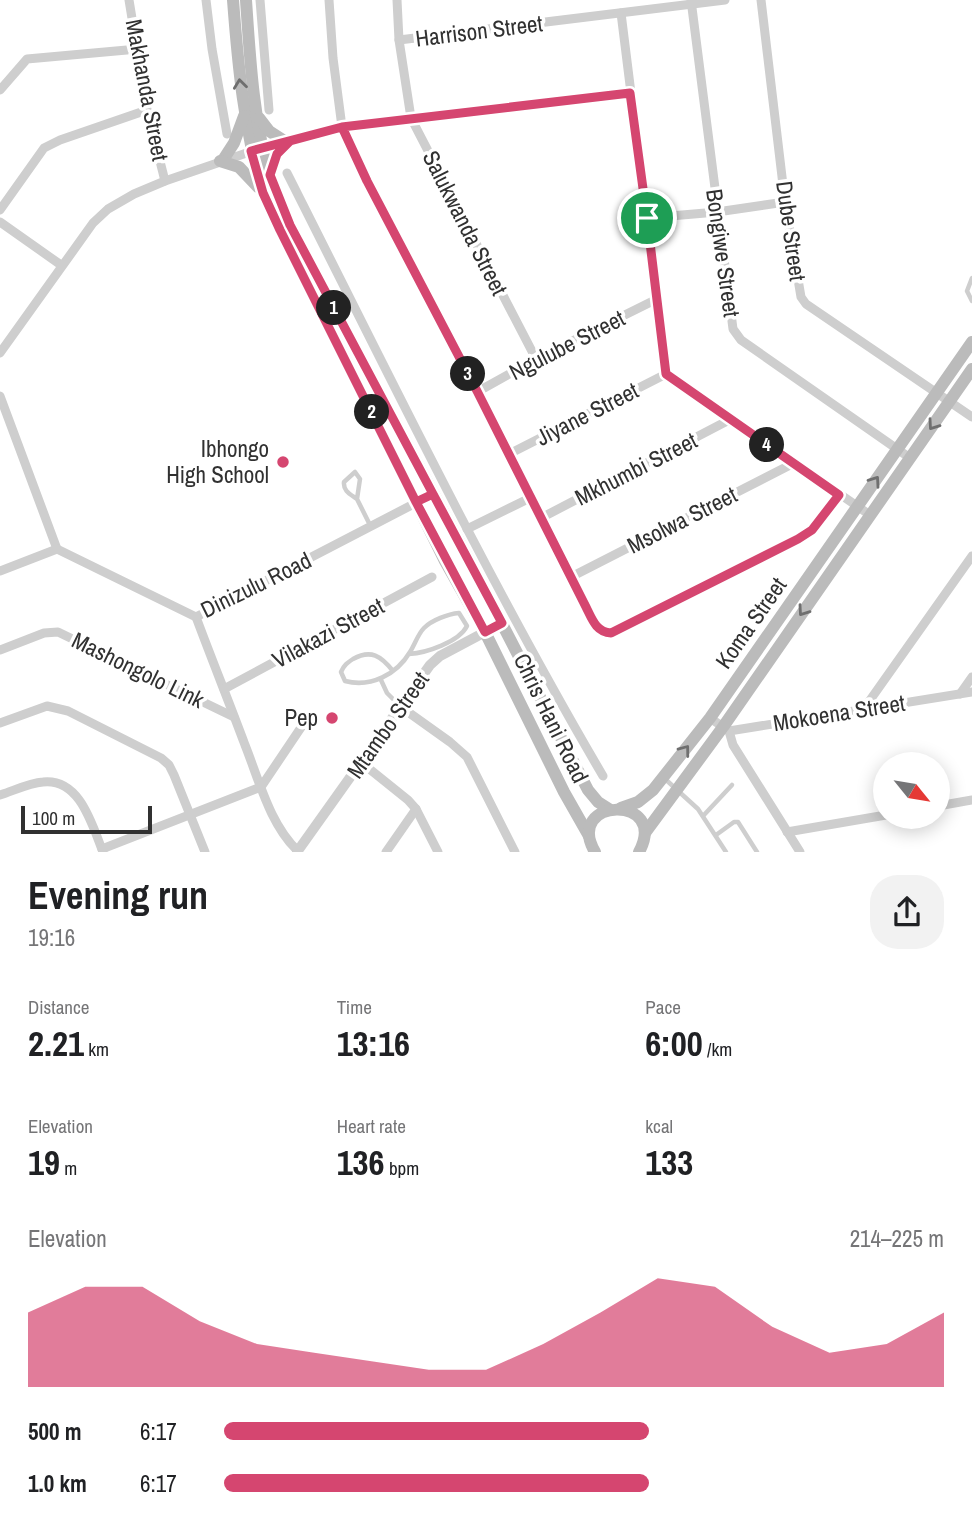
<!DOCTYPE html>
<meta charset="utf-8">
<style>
body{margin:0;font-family:"Archivo Narrow",sans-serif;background:#f2f2f2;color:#202124;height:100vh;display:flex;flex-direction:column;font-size:26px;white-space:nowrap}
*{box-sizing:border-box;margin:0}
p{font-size:23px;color:#757577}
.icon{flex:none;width:38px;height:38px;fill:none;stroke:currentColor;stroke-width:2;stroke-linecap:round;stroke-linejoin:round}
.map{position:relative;height:852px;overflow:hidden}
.side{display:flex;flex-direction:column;background:#fff;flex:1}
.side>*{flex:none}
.needle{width:46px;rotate:120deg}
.fabs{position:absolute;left:873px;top:752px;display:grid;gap:14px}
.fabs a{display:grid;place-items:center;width:77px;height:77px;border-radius:50%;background:#fff;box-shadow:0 4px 18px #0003;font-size:35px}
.scale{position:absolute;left:21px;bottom:18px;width:131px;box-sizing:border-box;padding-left:7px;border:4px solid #313131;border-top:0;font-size:19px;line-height:24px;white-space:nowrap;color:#313131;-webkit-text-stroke:5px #fff;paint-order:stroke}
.pin{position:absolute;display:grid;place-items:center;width:60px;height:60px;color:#fff;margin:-30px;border:4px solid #fff;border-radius:50%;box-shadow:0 2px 7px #0007}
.km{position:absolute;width:35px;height:35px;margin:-18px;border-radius:50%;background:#222;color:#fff;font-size:19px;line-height:35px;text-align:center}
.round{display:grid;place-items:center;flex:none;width:74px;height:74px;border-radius:28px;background:#f2f2f2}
.headline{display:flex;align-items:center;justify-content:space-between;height:119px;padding:0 28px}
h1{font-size:38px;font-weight:700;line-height:52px}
.figures{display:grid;grid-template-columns:repeat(3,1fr);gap:10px;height:119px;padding:7px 28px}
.figures div{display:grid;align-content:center}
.figures b{font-size:35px;font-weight:700}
.figures small{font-size:19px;font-weight:400}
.figures p{font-size:19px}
.chart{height:196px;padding:14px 28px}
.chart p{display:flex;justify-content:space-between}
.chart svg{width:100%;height:126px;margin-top:7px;fill:#d54670;opacity:.7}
ul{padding:0 28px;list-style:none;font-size:23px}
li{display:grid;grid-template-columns:112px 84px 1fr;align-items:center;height:52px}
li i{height:18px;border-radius:9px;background:#d54670}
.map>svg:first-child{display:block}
</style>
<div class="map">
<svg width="972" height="852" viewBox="0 0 972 852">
<rect width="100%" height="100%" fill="#fff"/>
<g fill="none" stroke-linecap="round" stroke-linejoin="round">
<g stroke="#cecece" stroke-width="4.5">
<polyline points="972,278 967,291 972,301"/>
<path d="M357 499C350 494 343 491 344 482L355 472 360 479 357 499 370 525"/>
<path d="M393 671C381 656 371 649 353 659 347 663 344 665 341 672L345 681C371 688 397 674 410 652 415 644 418 634 424 628 432 620 448 614 459 613L467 626C459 642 426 653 409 654"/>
<polyline points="381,680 387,693 401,707"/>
<polyline points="664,778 698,809 726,852"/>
<polyline points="703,816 732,785"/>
<polyline points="716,835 734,822 738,822 757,852"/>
</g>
<g stroke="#cecece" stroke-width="9">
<polyline points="129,0 147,110 165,181"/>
<polyline points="206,0 212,49 227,134"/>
<polyline points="260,0 269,110"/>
<polyline points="329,0 333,58 342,127 367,181 599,629 611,633 798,539 812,530 840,495"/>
<polyline points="397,0 399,40 411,118 536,359"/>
<polyline points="691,0 733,329 741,340 910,458"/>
<polyline points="761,0 785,202 801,297 806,304 972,417"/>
<polyline points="621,13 666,374 870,515"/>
<polyline points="399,40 725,0"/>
<polyline points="0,90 27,59 138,49"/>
<path d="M287 173C389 375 488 580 603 776"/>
<polyline points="0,210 44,148 60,140 147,110"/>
<polyline points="647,218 717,212 785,202"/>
<polyline points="0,222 61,265"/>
<polyline points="0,353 93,223 108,209 134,194 165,181 264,147 342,127 630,93"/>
<polyline points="477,392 536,359 657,299"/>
<polyline points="0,396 57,549"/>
<polyline points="507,455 666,374"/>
<polyline points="541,518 731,419"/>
<polyline points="467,529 530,498"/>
<polyline points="0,571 57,549 196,617 433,494"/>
<polyline points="571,577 794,463"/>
<path d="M196 617C212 660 229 702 245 745 259 780 270 825 298 851"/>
<polyline points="0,650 44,633 58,632 234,717"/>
<polyline points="224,689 432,577"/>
<polyline points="960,694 972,677"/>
<polyline points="401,707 450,742 467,757 515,852"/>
<polyline points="863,710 972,556"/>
<polyline points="710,718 729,731 972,692"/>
<polyline points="0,723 47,706 68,711 161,758 169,765 174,775 205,852"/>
<polyline points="729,731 733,745 800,852"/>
<polyline points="362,763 408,800 416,809 438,852"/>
<path d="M0 795C13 791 29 783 43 782 80 778 92 825 103 852"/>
<polyline points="938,806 972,800"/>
<polyline points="787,832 886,815"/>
<polyline points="102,849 261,787 302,726"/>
<polyline points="386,852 416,809"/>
</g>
<polyline stroke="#cecece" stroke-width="10" points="297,852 430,665 440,656 502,623"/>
<g stroke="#bbb" stroke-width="12">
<path d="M233 0C238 66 244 129 263 193L445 561 485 632 564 792 589 836"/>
<path d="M246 0C250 58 253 117 269 174 274 191 283 208 290 225L469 560 588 790 598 802 609 809"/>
<polyline points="259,118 269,131 286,142"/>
<polyline points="223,160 234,143 244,116"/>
<polyline points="220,161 239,167 258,187"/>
<polyline points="270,173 277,154 290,141"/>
<polyline points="621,808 638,802 653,790 710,718 972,342"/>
<polyline points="645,833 723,727 972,369"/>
<path d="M595 852C563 797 670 794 639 852"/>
</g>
</g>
<defs><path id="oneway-chevron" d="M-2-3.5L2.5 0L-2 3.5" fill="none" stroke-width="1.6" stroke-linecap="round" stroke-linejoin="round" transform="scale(1.75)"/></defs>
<g stroke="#6f6f6f">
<use href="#oneway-chevron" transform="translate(240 84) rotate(-97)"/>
<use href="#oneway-chevron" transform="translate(933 425) rotate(125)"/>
<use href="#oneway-chevron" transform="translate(875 481) rotate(-55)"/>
<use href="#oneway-chevron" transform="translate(803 611) rotate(125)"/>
<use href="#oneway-chevron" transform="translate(685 750) rotate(-53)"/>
</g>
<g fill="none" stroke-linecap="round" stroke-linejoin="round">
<g stroke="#fff" stroke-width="14">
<path id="route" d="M647 218 630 93 342 127 290 141 277 154 270 175 290 225 433 494 416 502 485 632 502 623 433 494 416 502 280 230 263 193 251 151 342 127 367 181 477 391 586 607C592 619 596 632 611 633L798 539 812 530 839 495 666 374 647 218"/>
</g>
<use href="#route" stroke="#d54670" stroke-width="9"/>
</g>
<g fill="#d54670" stroke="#fff" stroke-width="2.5">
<circle cx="283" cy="462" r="7"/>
<circle cx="332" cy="718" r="7"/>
</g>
<g text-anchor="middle" stroke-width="7" stroke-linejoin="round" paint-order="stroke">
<g font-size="23" fill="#313131" stroke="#fff">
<text transform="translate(479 31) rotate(-7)" y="8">Harrison Street</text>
<text transform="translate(147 90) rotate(79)" y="8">Makhanda Street</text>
<text transform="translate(465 223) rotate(63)" y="8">Salukwanda Street</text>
<text transform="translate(791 231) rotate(82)" y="8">Dube Street</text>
<text transform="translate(723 253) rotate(82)" y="8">Bongiwe Street</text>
<text transform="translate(567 345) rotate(-27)" y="8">Ngulube Street</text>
<text transform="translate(587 414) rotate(-27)" y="8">Jiyane Street</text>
<text transform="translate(636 469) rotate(-27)" y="8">Mkhumbi Street</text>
<text transform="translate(682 520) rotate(-27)" y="8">Msolwa Street</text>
<text transform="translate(256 585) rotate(-26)" y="8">Dinizulu Road</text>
<text transform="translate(751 623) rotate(-55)" y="8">Koma Street</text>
<text transform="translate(328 633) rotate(-28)" y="8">Vilakazi Street</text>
<text transform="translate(138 670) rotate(26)" y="8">Mashongolo Link</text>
<text transform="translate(839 713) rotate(-9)" y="8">Mokoena Street</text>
<text transform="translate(551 718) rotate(64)" y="8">Chris Hani Road</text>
<text transform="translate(388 725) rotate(-55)" y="8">Mtambo Street</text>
</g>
<g font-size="23" fill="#313131" stroke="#fff" text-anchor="end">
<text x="269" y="457">Ibhongo<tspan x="269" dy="26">High School</tspan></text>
<text x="318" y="726">Pep</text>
</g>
</g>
</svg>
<div class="fabs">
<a><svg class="needle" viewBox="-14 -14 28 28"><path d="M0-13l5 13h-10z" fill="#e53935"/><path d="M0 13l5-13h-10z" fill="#757577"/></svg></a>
</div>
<div class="scale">100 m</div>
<div class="pin" style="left:647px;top:218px;background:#1e9e55"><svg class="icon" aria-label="arrive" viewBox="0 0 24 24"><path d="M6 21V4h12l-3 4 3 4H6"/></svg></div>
<b class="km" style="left:334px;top:308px">1</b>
<b class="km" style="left:372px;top:412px">2</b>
<b class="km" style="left:468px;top:374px">3</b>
<b class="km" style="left:767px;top:445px">4</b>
</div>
<section class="side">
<div class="headline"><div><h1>Evening run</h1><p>19:16</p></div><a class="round"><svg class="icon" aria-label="share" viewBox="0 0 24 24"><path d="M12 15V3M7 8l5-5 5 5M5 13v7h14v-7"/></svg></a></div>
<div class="figures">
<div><p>Distance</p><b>2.21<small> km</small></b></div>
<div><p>Time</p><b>13:16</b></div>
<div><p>Pace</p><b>6:00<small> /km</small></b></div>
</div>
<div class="figures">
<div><p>Elevation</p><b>19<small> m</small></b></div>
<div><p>Heart rate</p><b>136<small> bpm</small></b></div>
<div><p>kcal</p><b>133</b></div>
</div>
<div class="chart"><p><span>Elevation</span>214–225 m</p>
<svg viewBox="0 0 160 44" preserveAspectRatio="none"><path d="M0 44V18L10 9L20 9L30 21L40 29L50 32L60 35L70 38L80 38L90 29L100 18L110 6L120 9L130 23L140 32L150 29L160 18V44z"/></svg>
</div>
<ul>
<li><b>500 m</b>6:17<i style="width:59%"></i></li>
<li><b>1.0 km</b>6:17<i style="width:59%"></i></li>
</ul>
</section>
